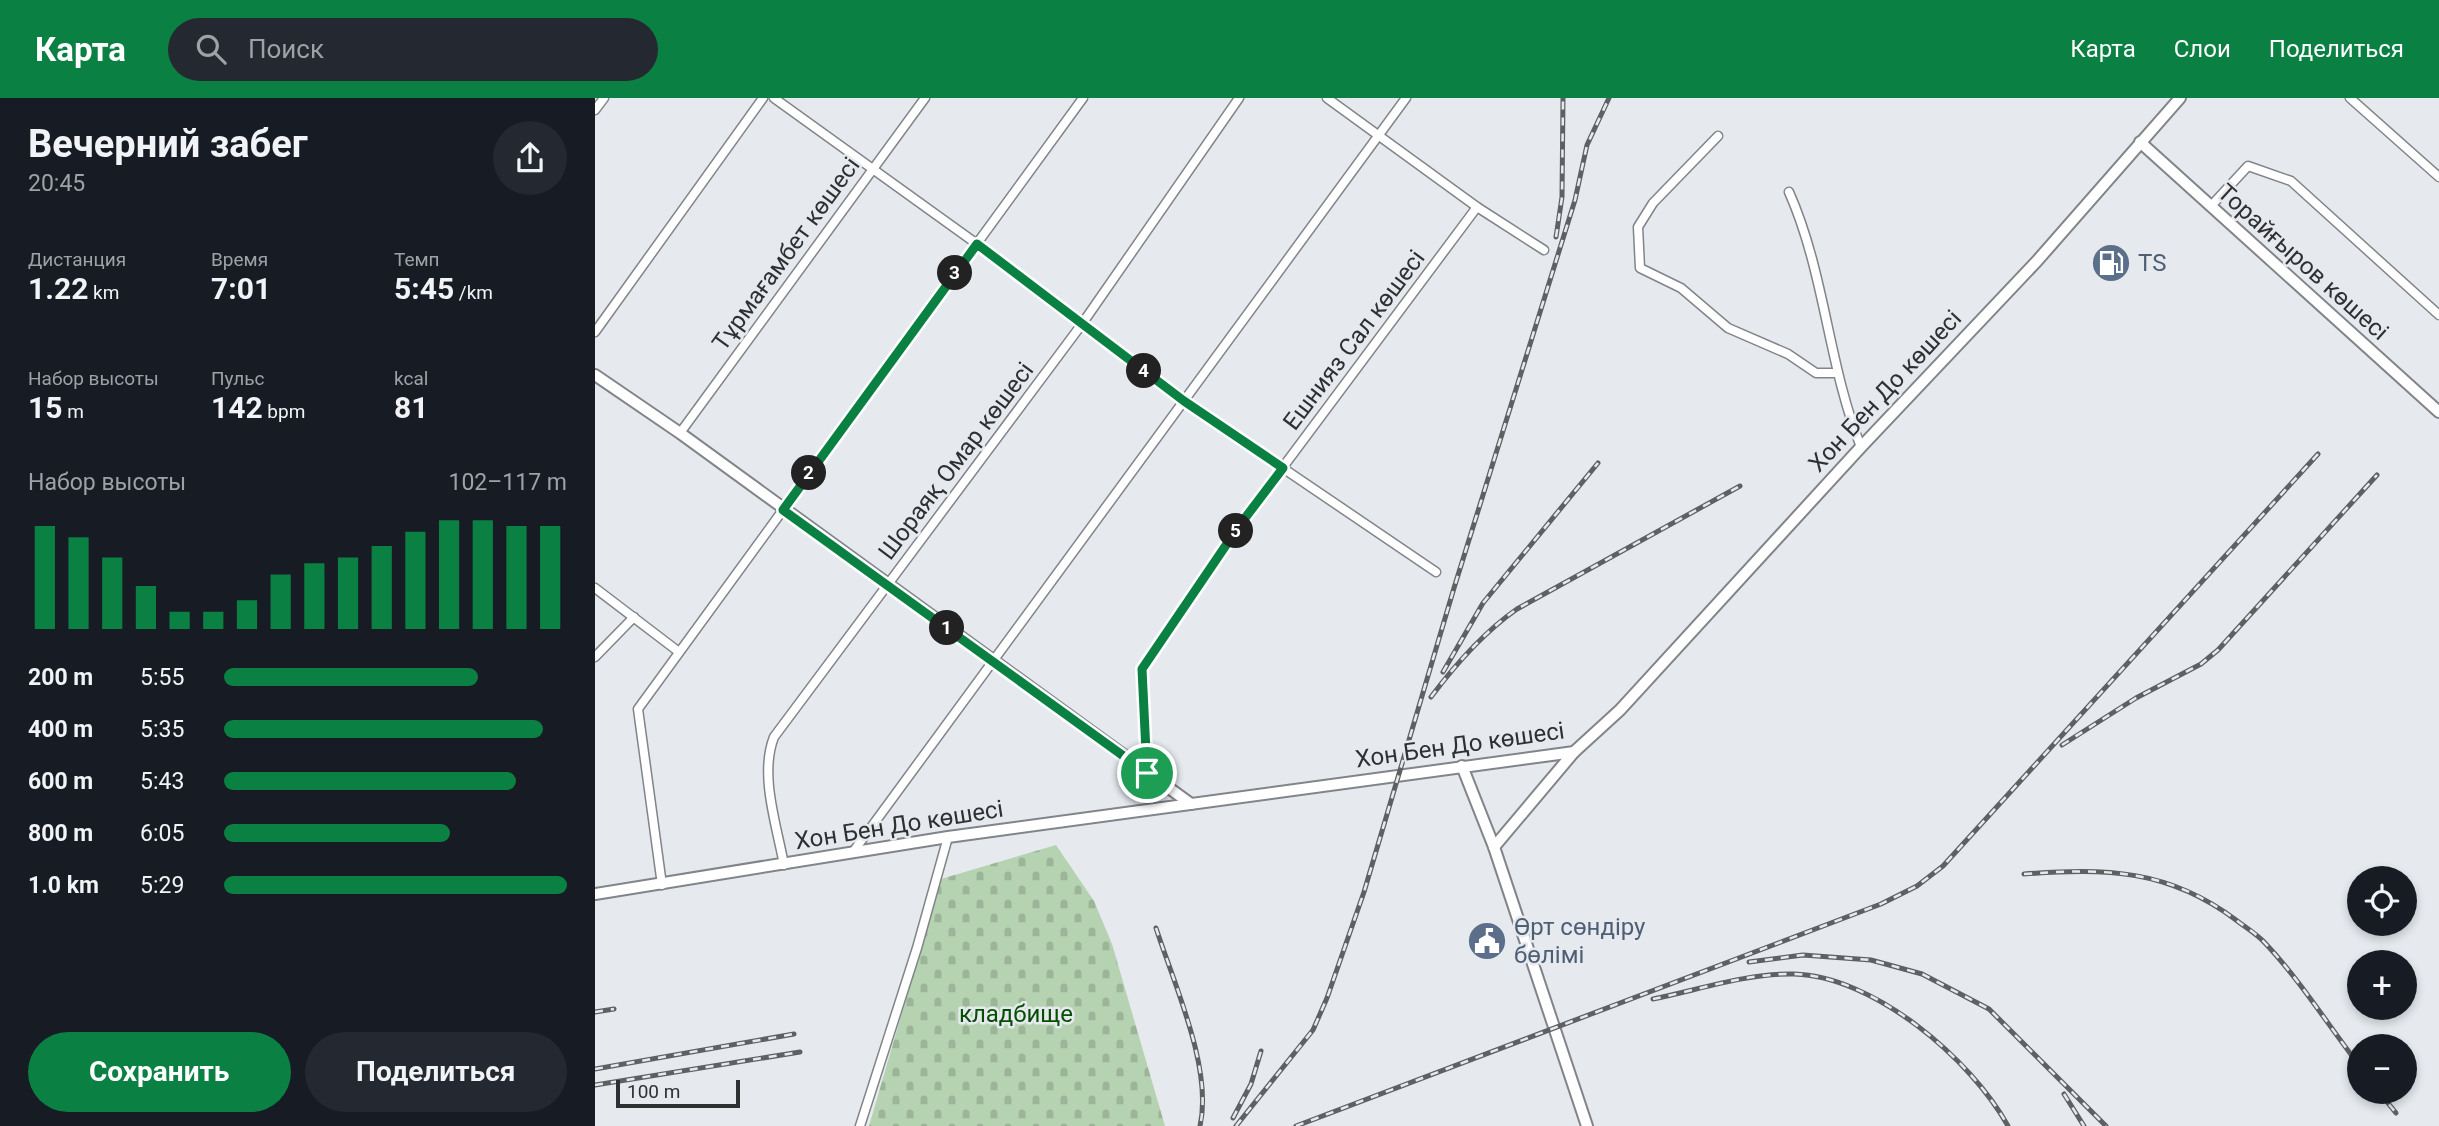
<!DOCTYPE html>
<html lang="ru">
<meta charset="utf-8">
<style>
body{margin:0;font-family:Roboto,sans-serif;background:#242831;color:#f1f3f6;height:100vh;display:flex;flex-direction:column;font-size:26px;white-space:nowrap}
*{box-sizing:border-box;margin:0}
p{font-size:23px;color:#9ea1a6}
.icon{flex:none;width:38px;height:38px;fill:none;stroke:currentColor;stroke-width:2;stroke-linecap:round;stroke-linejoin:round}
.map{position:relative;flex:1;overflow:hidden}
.sheet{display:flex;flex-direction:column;background:#171b24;width:595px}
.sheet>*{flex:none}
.fabs{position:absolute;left:1752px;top:768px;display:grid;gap:14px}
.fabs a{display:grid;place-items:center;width:70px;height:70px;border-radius:50%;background:#171b24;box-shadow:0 4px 10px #0003;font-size:35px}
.scale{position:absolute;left:21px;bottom:18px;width:124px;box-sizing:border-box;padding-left:7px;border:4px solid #2e3031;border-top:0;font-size:19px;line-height:24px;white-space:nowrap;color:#2e3031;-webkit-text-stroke:5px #e6eaef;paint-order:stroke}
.pin{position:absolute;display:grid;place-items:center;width:60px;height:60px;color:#fff;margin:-30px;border:4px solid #fff;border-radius:50%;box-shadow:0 2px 7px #0007}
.km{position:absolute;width:35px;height:35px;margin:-18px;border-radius:50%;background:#222;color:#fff;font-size:19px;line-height:35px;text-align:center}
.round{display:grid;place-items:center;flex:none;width:74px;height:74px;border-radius:37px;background:#242831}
.overview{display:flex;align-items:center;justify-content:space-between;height:119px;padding:0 28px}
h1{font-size:38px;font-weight:700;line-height:52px}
.stats{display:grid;grid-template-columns:repeat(3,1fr);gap:10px;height:119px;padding:7px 28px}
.stats div{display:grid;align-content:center}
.stats b{font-size:30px;font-weight:700}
.stats small{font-size:19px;font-weight:400}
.stats p{font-size:19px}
.chart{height:196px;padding:14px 28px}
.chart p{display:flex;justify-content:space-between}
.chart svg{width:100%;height:126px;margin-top:7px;stroke:#0b8043;stroke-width:6}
.action{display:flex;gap:14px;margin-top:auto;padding:14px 28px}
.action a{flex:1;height:80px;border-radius:42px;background:#0b8043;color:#fff;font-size:28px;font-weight:700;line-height:80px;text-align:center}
.action a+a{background:#242831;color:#f1f3f6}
ul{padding:0 28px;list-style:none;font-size:23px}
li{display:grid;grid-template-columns:112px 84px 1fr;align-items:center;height:52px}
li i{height:18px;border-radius:9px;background:#0b8043}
header{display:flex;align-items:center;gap:42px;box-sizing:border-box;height:98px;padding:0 35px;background:#0b8043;color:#fff}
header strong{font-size:33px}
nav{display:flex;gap:38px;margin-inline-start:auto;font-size:24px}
.search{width:490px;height:63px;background:#242831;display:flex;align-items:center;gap:18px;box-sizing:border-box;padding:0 24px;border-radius:38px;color:#9ea1a6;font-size:26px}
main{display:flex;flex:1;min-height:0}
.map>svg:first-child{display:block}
</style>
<header>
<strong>Карта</strong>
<div class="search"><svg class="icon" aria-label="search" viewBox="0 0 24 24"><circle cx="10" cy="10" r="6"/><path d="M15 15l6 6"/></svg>Поиск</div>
<nav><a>Карта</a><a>Слои</a><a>Поделиться</a></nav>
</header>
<main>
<section class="sheet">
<div class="overview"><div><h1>Вечерний забег</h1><p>20:45</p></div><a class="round"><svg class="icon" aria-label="share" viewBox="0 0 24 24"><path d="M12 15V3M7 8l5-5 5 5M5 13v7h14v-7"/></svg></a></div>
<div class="stats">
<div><p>Дистанция</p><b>1.22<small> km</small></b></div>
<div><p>Время</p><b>7:01</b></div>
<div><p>Темп</p><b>5:45<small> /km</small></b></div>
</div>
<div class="stats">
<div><p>Набор высоты</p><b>15<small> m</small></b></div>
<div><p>Пульс</p><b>142<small> bpm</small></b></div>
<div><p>kcal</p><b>81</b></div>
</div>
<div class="chart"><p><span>Набор высоты</span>102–117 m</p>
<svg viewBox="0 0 160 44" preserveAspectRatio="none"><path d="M5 44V8M15 44V12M25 44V19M35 44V29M45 44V38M55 44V38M65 44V34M75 44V25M85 44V21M95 44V19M105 44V15M115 44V10M125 44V6M135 44V6M145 44V8M155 44V8"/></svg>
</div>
<ul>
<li><b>200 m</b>5:55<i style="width:74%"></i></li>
<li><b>400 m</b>5:35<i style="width:93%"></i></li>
<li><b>600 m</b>5:43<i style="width:85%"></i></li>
<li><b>800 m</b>6:05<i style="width:66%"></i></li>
<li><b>1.0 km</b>5:29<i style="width:100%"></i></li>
</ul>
<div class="action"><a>Сохранить</a><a>Поделиться</a></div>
</section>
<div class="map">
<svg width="1844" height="1028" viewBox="0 0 1844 1028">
<defs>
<pattern id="cemetery-stones" width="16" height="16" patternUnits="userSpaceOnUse" patternTransform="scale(1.75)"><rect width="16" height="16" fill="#b5d2b1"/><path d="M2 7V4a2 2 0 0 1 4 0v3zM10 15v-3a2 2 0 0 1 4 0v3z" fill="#9cb599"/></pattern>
</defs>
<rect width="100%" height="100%" fill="#e6eaef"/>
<polygon fill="url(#cemetery-stones)" points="461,747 499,803 517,846 570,1028 274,1028 346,781"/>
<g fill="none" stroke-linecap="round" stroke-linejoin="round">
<g stroke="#818488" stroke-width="11">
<g id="minor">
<polyline points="179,0 382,146 589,303 841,474"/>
<polyline points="732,0 882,109 949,152"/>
<polyline points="1755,0 1844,79"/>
<polyline points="0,12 9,0"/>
<polyline points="1123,38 1058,105 1043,129 1045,170 1086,190 1133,230 1193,256 1221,275 1242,275"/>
<path d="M1194 94C1230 175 1233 267 1266 349"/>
<polyline points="1616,108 1653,68 1696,83 1844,217"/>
<polyline points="0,234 168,0"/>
<polyline points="85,335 330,0"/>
<polyline points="0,490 84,554"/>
<polyline points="0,559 39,519"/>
<polyline points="552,675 547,571 644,428 882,109"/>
<polyline points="258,754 811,0"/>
<path d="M189 767C182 728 164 677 179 639L487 226 644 0"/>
<polyline points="67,787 43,611 488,0"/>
<polyline points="265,1028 322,850 353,739"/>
</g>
</g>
<g stroke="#818488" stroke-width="14">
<g id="tertiary">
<polyline points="1545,44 1844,314"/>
<polyline points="0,277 85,335 596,706"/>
<polyline points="867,668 899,749 992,1028"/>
<polyline points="899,749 979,654"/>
<polyline points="0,796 353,739 979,654 1025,612 1266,349 1442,163 1585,0"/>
</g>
</g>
<use href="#minor" stroke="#fff" stroke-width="8"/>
<use href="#tertiary" stroke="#fff" stroke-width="10"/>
<g stroke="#5e6062" stroke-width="5">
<g id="rail">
<polyline points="961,139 967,99 968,0"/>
<polyline points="848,574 888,505 1003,365"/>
<path d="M836 599C860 567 889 534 922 511L1145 388"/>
<polyline points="1467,647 1541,600 1606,566 1623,552 1782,377"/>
<path d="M1429 776C1511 770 1573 771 1641 822 1650 829 1662 836 1670 845 1705 882 1733 927 1764 967"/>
<path d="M561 830C579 886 618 971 605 1028"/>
<polyline points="1154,864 1208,857 1276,862 1327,876 1394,911 1511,1028"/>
<path d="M1058 901C1103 892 1153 875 1199 876 1279 878 1376 961 1413 1028"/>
<polyline points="0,914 19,911"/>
<polyline points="0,971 199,936"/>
<polyline points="0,987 205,954"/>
<polyline points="1784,994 1801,1015"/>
<polyline points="1469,996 1489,1028"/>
<polyline points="638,1020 656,986 666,953"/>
<polyline points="641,1028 718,932 732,900 769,794 859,490 980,102 992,47 1014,0"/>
<polyline points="701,1028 1286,806 1322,788 1348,768 1723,356"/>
</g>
</g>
<use href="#rail" stroke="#e6eaef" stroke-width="2.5" stroke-dasharray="8" stroke-linecap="butt"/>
</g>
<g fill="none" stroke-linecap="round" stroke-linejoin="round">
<g stroke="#fff" stroke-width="14">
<polygon id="route" points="382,146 589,303 688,370 644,428 547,571 552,675 188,412"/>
</g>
<use href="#route" stroke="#0b8043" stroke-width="9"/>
</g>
<defs>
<g id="fuel-disc" transform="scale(2.0125)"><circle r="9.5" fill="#5c6f8a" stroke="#e6eaef"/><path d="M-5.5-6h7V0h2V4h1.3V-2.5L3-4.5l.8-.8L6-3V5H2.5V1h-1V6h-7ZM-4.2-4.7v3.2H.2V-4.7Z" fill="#fff"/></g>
<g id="civic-disc" transform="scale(2.0125)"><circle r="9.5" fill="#5c6f8a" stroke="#e6eaef"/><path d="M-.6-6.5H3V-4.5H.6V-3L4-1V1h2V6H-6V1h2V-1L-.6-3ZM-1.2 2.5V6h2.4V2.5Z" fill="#fff"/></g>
</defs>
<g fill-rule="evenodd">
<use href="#fuel-disc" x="1516" y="165"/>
<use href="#civic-disc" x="892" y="843"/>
</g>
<g text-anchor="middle" stroke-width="5" stroke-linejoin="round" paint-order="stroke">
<g font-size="24" fill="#2e3031" stroke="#e6eaef">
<text transform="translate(191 156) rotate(-54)" y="8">Тұрмағамбет көшесі</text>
<text transform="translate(1708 164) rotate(42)" y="8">Торайғыров көшесі</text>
<text transform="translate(759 242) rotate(-53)" y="8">Ешнияз Сал көшесі</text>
<text transform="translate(1290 293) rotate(-47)" y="8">Хон Бен До көшесі</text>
<text transform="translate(361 363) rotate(-53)" y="8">Шораяқ Омар көшесі</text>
<text transform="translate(865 647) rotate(-8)" y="8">Хон Бен До көшесі</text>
<text transform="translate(304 727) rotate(-9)" y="8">Хон Бен До көшесі</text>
</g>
<g font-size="24" fill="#4e5e75" stroke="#e6eaef" text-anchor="start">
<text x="1543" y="173">TS</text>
<text x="919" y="837">Өрт сөндіру<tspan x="919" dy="28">бөлімі</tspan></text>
</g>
<g font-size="24" fill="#064e01" stroke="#e6eaef">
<text x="421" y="924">кладбище</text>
</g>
</g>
</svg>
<div class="fabs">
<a><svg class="icon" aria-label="locate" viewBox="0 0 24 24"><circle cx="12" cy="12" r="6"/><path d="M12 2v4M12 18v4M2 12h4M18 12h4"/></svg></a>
<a>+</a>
<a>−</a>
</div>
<div class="scale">100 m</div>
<div class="pin" style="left:552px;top:675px;background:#1e9e55"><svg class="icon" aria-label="arrive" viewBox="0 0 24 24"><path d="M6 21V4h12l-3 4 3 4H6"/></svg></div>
<b class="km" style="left:352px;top:530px">1</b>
<b class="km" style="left:214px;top:375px">2</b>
<b class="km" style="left:360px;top:175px">3</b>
<b class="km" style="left:549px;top:273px">4</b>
<b class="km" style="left:641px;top:433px">5</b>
</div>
</main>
